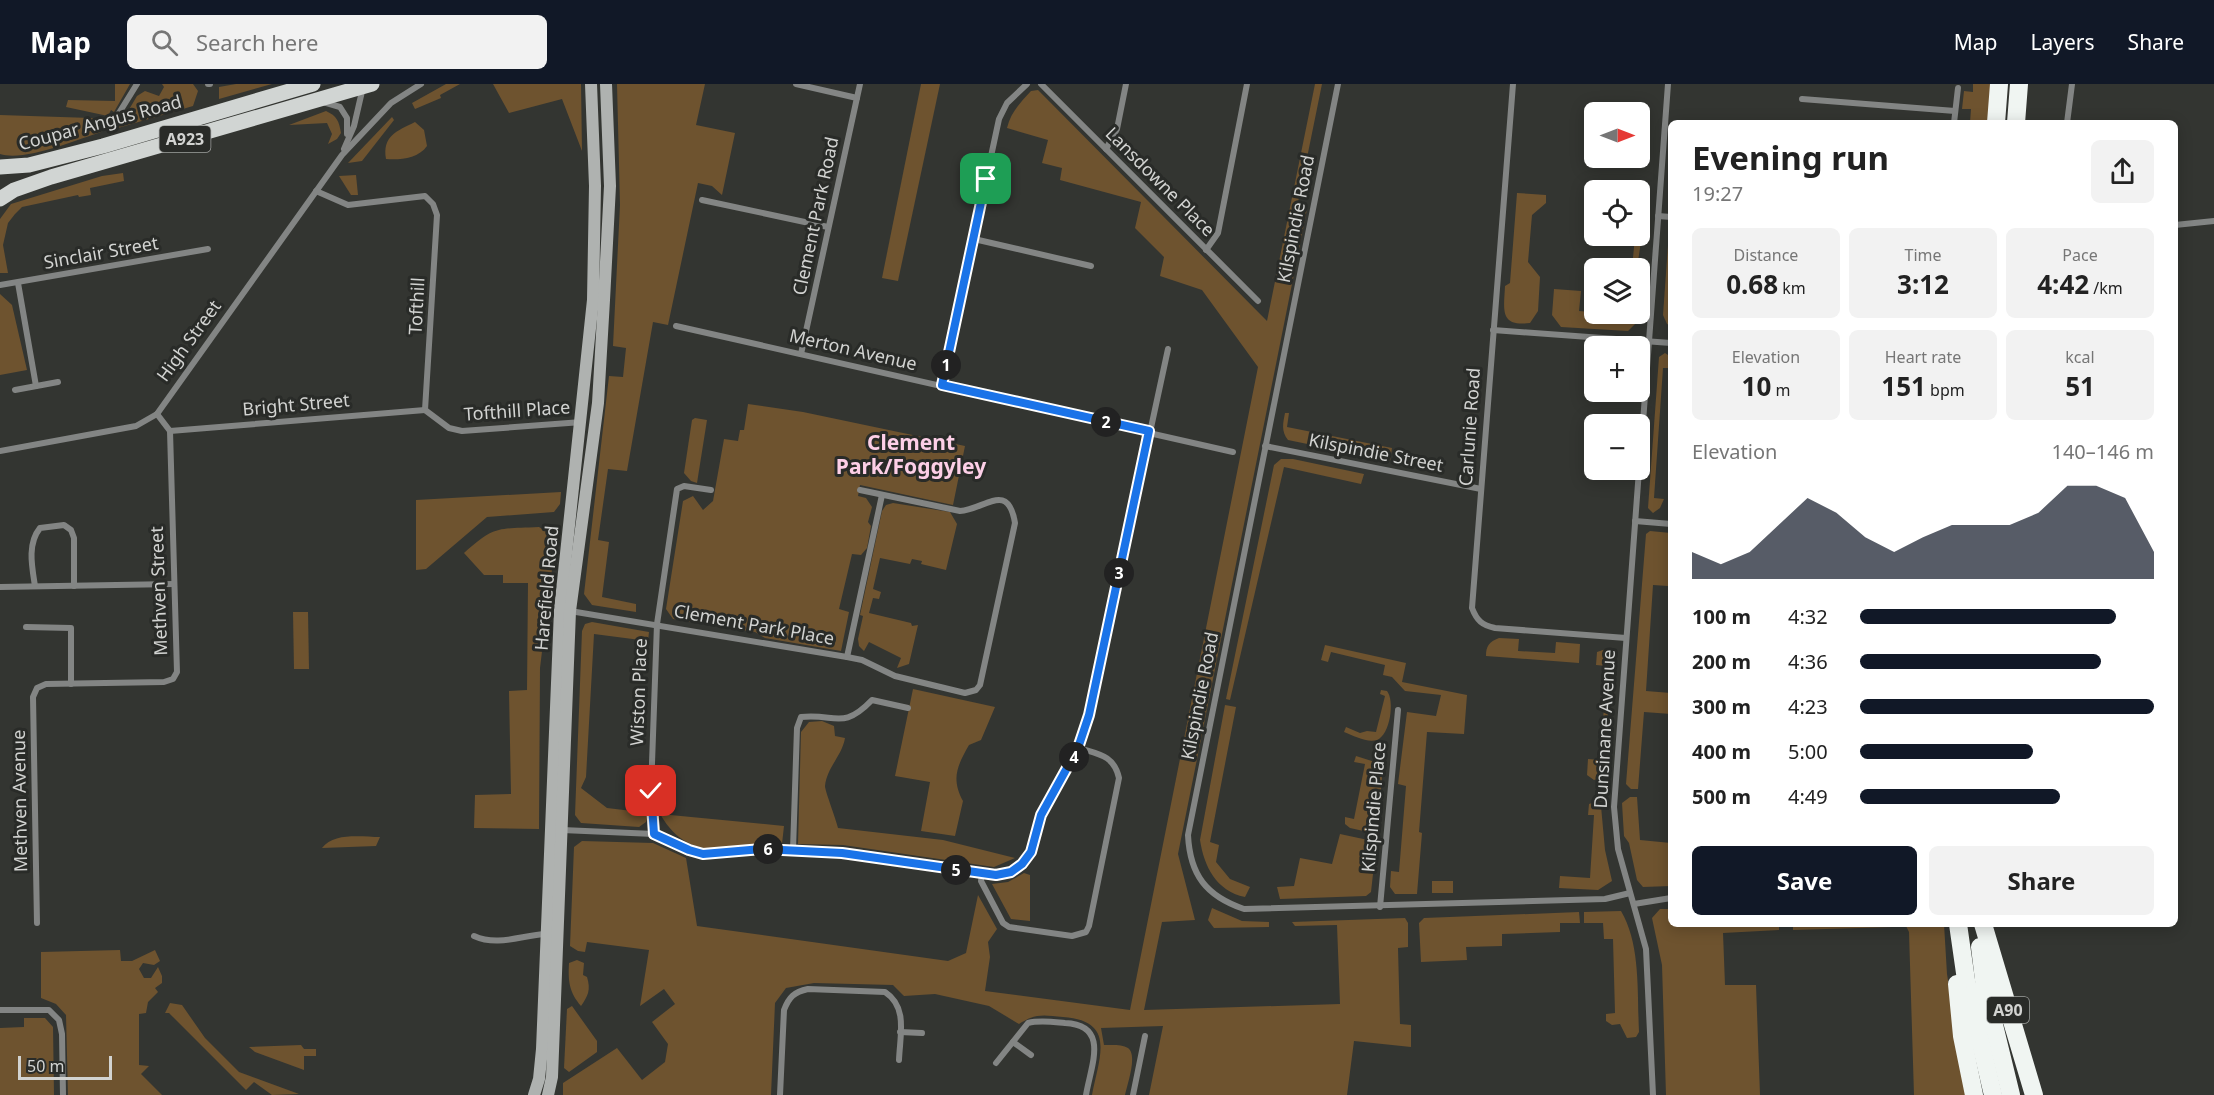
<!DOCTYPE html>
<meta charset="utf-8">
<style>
body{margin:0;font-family:"Noto Sans",sans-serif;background:#f2f2f2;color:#222;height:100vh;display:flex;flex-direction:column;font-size:22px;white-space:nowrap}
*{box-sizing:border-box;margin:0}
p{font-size:20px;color:#767676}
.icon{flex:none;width:33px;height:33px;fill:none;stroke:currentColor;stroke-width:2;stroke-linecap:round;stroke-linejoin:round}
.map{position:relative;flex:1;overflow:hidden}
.side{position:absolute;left:1668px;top:36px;width:510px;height:807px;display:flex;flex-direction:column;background:#fff;border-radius:9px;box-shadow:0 3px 15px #0003}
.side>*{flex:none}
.needle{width:39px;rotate:90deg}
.fabs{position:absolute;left:1584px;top:18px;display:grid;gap:12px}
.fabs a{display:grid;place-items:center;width:66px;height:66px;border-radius:9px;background:#fff;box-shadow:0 3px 15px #0003;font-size:30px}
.scale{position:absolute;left:18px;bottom:15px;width:94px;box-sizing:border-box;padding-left:6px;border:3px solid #d2d3d1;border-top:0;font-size:16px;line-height:21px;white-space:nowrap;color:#d2d3d1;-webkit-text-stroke:4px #292b28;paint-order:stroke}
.pin{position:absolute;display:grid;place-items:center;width:51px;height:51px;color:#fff;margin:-26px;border-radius:12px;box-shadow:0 3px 9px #0006}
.km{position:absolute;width:30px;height:30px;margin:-15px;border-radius:50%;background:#222;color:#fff;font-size:16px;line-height:30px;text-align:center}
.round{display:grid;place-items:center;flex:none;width:63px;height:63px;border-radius:9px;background:#f2f2f2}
.headline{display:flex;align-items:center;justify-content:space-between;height:102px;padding:0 24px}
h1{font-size:33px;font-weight:700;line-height:45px}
.metrics{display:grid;grid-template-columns:repeat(3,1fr);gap:9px;height:102px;padding:6px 24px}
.metrics div{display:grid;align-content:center;border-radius:9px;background:#f2f2f2;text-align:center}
.metrics b{font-size:26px;font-weight:700}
.metrics small{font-size:16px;font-weight:400}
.metrics p{font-size:16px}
.chart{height:168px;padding:12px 24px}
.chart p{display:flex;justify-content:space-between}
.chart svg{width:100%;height:108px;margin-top:6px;fill:#111827;opacity:.7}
.button{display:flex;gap:12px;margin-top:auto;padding:12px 24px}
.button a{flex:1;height:69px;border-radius:9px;background:#111827;color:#fff;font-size:24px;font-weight:700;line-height:69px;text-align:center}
.button a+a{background:#f2f2f2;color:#222}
ul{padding:0 24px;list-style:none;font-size:20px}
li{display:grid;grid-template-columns:96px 72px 1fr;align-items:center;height:45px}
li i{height:15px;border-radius:8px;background:#111827}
header{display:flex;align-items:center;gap:36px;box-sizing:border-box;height:84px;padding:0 30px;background:#111827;color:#fff}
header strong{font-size:28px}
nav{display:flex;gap:33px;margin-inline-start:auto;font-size:21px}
.search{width:420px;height:54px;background:#f2f2f2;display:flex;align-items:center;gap:15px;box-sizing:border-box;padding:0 21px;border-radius:9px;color:#767676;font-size:22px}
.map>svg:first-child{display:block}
</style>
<header>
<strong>Map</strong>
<div class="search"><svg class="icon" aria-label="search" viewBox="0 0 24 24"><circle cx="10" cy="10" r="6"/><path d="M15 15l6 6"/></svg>Search here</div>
<nav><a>Map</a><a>Layers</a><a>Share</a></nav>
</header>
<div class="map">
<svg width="2214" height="1011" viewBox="0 0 2214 1011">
<rect width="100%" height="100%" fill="#333531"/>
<g fill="#6e532f">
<polygon points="115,0 130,0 114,28 111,26 108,32 66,23 68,16 115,17"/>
<polygon points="162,0 193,0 198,7 193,22 118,44 137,12 145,7 159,12 164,3"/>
<polygon points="236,0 272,0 219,15 219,3"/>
<polygon points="446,0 460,0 440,11 441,14 415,25 412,19"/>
<polygon points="493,0 581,0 582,67 562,15 509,29"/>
<polygon points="617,0 705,0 696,41 735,49 722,111 712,102 698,99 668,241 653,238 627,387 608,385 598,456 609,458 602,513 636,520 636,528 592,521 584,510 609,292 623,293 626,264 613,262 620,121"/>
<polygon points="921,0 940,0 898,197 882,194"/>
<path d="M1315 0H1322L1297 123 1307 125 1178 770 1195 836 1162 838 1144 926 1340 920 1337 841 1295 842 1292 838 1405 834 1408 839V863L1398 864 1400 940 1411 941V963L1354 957 1347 1011H1149L1163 942 1101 944 1104 961C1111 961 1122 960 1128 964 1138 971 1127 1001 1125 1011H1092C1099 973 1117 937 1063 933 1043 931 1036 929 1019 940L989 922 935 910 904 912 893 901 814 899 786 904 775 919 771 1011H563V999L617 964 642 996 665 978 668 960 652 938 675 920 664 905 640 922 649 866 587 858 585 868 578 867 570 862 574 763 582 757 653 759 686 774 697 842 948 877 966 869 978 811 997 845 988 858 990 873 985 907 1130 926 1258 283 1202 206 1160 192 1164 173 1135 144 1141 118 1060 96 1062 84 1042 79 1048 56 1007 44C1011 28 1020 19 1031 7L1038 6 1267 237Z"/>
<polygon points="1973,0 1992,0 1989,39 1970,39 1971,25 1962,25 1964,7 1973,8"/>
<path d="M326 27C337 32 339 37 341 49L337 55 328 60 332 50 327 39 289 41Z"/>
<path d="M0 31 91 34 105 37 101 48C76 56 24 78 0 70Z"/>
<polygon points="392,33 394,36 362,77 348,79"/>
<path d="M415 38 424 46 427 62C418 75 399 76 386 75 382 52 397 47 415 38Z"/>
<polygon points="123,89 124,97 90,104 91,111 79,113 78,111 22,123 15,130 8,139 3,161 8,189 0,189 0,135 11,120 102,92"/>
<polygon points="356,91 358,111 351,111 339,92"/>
<path d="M1517 109 1546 111V119L1532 131 1528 178 1540 193 1538 227 1530 239C1499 243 1504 225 1505 202L1510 199Z"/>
<polygon points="1640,123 1646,124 1637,184 1632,184 1635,153 1631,152 1640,152"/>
<polygon points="1671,157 1671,242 1667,240 1663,231 1668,161"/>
<polygon points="1554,205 1581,207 1579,227 1628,231 1638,230 1637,238 1628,247 1561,243 1552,231"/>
<polygon points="0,210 12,221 27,286 0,291"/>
<polygon points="1665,269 1671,273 1671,284 1663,284 1654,414 1664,415 1660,424 1653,429 1648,424 1659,273"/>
<polygon points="748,320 803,328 965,362 953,421 860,401 858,412 866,414 872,423 868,438 871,442 867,464 861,471 852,470 839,525 849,528 841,567 765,554 755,548 673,535 666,525 683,417 693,412 703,426 713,417 724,355 738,357 740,346 744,346"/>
<path d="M1285 329H1289L1287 343 1392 364 1390 377 1288 356C1281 347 1283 339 1285 329Z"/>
<polygon points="695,334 707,336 697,399 691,397 684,389 692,336"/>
<polygon points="1281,375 1293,375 1364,390 1361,400 1284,383 1230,616 1226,615 1274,381"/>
<polygon points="561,408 560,420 554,428 487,433 426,485 416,486 416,416"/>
<polygon points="893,419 950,428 957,440 946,486 921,480 922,477 912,475 910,480 880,474 873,505 881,508 879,515 873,514 869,529 911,539 912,542 918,541 909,580 897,584 901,574 869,558 864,567 859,562 858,555 863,532 860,531 882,427 886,421"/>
<path d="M539 443 550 450 555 461 540 584 539 745 474 744 475 711 511 710 509 607 527 606 528 499H503V491H484L464 469C495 441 498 445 539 443Z"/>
<polygon points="1650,447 1671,449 1668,502 1653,501 1646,607 1671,609 1671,630 1644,628 1638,705 1631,705 1626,700 1646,450"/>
<polygon points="293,528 308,528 309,585 294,585"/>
<polygon points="592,538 649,548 648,557 594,550 586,693 581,704 607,724 649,729 646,738 639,743 581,739 575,731 582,547 585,540"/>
<path d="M1499 554 1519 555 1518 567 1555 569 1556 558 1580 560 1579 579 1486 572C1486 562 1489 558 1499 554Z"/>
<polygon points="1325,561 1406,579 1402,598 1467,611 1464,650 1427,648 1419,748 1422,749 1417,810 1395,810 1390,803 1391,787 1399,788 1406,702 1398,700 1407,628 1436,632 1441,611 1405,607 1392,593 1383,591 1385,581 1331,568 1328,578 1321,576"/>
<polygon points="1606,565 1613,567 1603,693 1594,696 1587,691 1588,675 1600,676 1607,582 1596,581 1597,568"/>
<path d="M913 605 995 623 981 656 969 661C957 682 951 695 963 717L955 752 921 747 930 698 895 692Z"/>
<path d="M1381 606 1387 607C1395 617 1390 651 1377 656 1367 659 1354 652 1344 648L1346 643 1360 649 1367 647 1376 648 1385 612 1380 610Z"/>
<path d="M1225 621 1236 623 1210 758 1219 761 1216 778 1230 795 1250 803 1245 813C1216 807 1204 782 1200 756Z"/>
<path d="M822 637 834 642 835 652 845 654C842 672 827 683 825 702 825 707 836 735 838 744L943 756 1015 774 994 783 843 761 798 760 801 648 809 638Z"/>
<polygon points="1356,672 1375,678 1382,693 1378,741 1368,748 1350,744 1345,740 1345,733 1354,735 1365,680 1354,678"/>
<polygon points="1630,713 1637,713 1640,756 1671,759 1671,802 1643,803 1637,796 1629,759 1624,752 1622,719"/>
<polygon points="1595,718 1601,722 1605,766 1612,797 1598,806 1559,804 1560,792 1590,794 1594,731 1588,731 1589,720"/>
<path d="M660 730 784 742 782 760C731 760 691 783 660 730Z"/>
<polygon points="1340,750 1368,756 1376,763 1371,808 1366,812 1280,815 1277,803 1294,802 1300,774 1332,780"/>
<path d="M380 753 376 762 322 764C334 748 362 753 380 753Z"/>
<polygon points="1024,789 1030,791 1030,837 1011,835 992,800 1008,798"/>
<rect x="1432" y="797" width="21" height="12"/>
<polygon points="1212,824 1242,837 1269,838 1269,843 1214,844 1208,836"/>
<polygon points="1660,825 1671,825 1671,840 1779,840 1779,846 1723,849 1725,901 1756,901 1760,1011 1666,1011 1662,881 1652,834"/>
<path d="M1621 827C1641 861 1637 909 1639 948L1636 953 1627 954 1620 940 1612 941 1606 937V930L1615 929 1613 855H1604L1603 839H1584V828Z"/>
<polygon points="1579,828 1580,839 1560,839 1560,848 1502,850 1502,862 1466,863 1467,876 1421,878 1419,839 1424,834"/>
<polygon points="1793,840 1900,840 1893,843 1793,846"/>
<polygon points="1905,840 1944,840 1947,890 1966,1011 1914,1011 1909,848"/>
<polygon points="120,866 121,877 132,877 155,866 160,877 154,881 143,879 139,885 144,894 151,894 158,883 162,892 162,899 155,904 158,908 148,918 146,929 139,930 139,981 149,982 141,990 162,1011 68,1011 66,931 56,920 41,914 41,868"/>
<path d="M577 876 584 879 583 891 587 893C591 906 588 912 581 922 569 908 568 897 569 879Z"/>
<polygon points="170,919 182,921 205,954 239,988 299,1010 272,1011 254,998 246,1006 169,929 165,929"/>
<polygon points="572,922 597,957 597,968 569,988 564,984 567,925"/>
<polygon points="24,934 45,934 53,943 54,1011 0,1011 0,944 24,943"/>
<polygon points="301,961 304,965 316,965 316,972 304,972 304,986 255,968 249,963"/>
</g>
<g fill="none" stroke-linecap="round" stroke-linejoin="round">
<g stroke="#838584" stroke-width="6">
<polyline points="208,0 210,0"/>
<polyline points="796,0 857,14"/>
<polyline points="1041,0 1258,217"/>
<path d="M1338 0 1188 751C1190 791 1206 812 1244 825L1605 815 1630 809"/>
<path d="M1513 0 1472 524C1477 537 1482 541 1495 544L1626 554"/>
<polyline points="1802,15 1955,27"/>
<polyline points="323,18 340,23 347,34 347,50"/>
<polyline points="119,29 137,0"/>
<polyline points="1954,39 1958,4"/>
<polyline points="2067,39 2072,0"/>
<polyline points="344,65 354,42 363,3"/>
<polyline points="1106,65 1117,45 1126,0"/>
<polyline points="316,107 348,121 425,112 433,120 437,131 425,326"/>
<polyline points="702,116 828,143"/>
<polyline points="1658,132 1671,133"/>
<polyline points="2175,141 2214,137"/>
<polyline points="974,155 1091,182"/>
<polyline points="1206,166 1218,149 1247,0"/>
<polyline points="18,199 36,302"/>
<polyline points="0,201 208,165"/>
<polyline points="676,242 1233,368"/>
<polyline points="1493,246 1671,259"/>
<polyline points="801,270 860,0"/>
<polyline points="942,301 999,35 1007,19 1027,0"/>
<polyline points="15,306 58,298"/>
<polyline points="425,326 449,344 462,347 582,338"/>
<polyline points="170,347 425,326"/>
<polyline points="1265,362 1481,405"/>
<polyline points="0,367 136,342 157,330 342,71 391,19 421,0"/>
<polyline points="1640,379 1668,0"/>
<polyline points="1639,386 1614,723 1618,765 1646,865 1653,1011"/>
<polyline points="1635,437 1671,440"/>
<path d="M35 502C32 483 27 460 40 444L64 441 71 446 74 454V502"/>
<polyline points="0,503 174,500"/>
<path d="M570 527 847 573 862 576 895 592 965 609 976 606 980 601 1015 439C1008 396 984 426 960 427L860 406"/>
<polyline points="26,543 71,544 71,600"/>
<polyline points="847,573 882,411"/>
<polyline points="562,746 654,750 689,767 703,769 762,765 842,769 996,791 1011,787 1022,780 1031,768 1041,731 1079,664 1089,631 1168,265"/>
<polyline points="654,750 651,707 657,540 677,405 684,402 711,406"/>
<path d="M793 766 797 644 801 633C836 629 842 647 872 616L908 624"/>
<path d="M982 789 981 797 1003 839 1009 843 1072 852 1086 848 1089 842 1119 694C1114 671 1098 670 1079 664"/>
<polyline points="1634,820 1671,814"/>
<polyline points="1380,823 1398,626"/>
<polyline points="37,839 33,613 37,604 46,600 164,598 173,595 177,588 170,347 157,330"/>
<path d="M474 852C498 863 522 851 546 850"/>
<polyline points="0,926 49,926 59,936 62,950 63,1011"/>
<polyline points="900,948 922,949"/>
<polyline points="1013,958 1031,971"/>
<path d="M996 979 1028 939C1040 936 1053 938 1065 939 1110 941 1091 981 1086 1011"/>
<path d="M780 1011 784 926C789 913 794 908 808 905L885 908C908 923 900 951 899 976"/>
<polyline points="1133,1011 1145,952"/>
</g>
<g stroke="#afb2b0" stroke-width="12">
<polyline points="534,1011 539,995 542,965 560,526 593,216 595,102 591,0"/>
<polyline points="548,1011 552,993 570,527 598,319 604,216 610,102 606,0"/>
</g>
<g stroke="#d1d5d3" stroke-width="15">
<polyline points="0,83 29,81 103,62 313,0"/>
<polyline points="0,115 14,106 51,93 372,0"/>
</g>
<g stroke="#f0f5f2" stroke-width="18">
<polyline points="1996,39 1999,0"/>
<polyline points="2016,39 2019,0"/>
<polyline points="1958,840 1966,896 1993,1011"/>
<polyline points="1983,840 2034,1011"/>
<polyline points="1980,863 1985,904 2011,1011"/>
<polyline points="1957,900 1962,952 1974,1011"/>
</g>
</g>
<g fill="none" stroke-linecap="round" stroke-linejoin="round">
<g stroke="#fff" stroke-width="12">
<polyline id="route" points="651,707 654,750 689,766 703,770 762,765 842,769 996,791 1011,788 1022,780 1031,768 1041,731 1078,664 1089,631 1149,347 942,301 986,95"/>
</g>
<use href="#route" stroke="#1a73e8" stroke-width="8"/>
</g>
<g text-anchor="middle" stroke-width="6" stroke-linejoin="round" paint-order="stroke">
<g fill="#292b28" stroke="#9fa19e" stroke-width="1.5">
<rect x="159.5" y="42" width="51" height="26" rx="4.5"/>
<rect x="1987" y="913" width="42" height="26" rx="4.5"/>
</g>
<g font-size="16" font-weight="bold" fill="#d2d3d1">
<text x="185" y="61">A923</text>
<text x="2008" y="932">A90</text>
</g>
<g font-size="18" fill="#d2d3d1" stroke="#292b28">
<text transform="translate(100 39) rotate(-15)" y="6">Coupar Angus Road</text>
<text transform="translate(1160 98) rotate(45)" y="6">Lansdowne Place</text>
<text transform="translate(816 132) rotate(-78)" y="6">Clement Park Road</text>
<text transform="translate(1296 135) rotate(-79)" y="6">Kilspindie Road</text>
<text transform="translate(101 169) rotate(-10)" y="6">Sinclair Street</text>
<text transform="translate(417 222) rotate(-87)" y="6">Tofthill</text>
<text transform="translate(189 257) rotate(-54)" y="6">High Street</text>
<text transform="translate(853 266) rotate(13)" y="6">Merton Avenue</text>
<text transform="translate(296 321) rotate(-5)" y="6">Bright Street</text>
<text transform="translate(517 327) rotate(-4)" y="6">Tofthill Place</text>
<text transform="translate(1470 343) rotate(-86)" y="6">Carlunie Road</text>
<text transform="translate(1376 369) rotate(11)" y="6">Kilspindie Street</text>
<text transform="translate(547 504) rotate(-85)" y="6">Harefield Road</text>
<text transform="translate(159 507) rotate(-92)" y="6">Methven Street</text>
<text transform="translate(754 541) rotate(10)" y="6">Clement Park Place</text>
<text transform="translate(639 608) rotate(-88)" y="6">Wiston Place</text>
<text transform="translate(1200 612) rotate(-79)" y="6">Kilspindie Road</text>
<text transform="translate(1605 645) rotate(-87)" y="6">Dunsinane Avenue</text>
<text transform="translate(20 717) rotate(-91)" y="6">Methven Avenue</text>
<text transform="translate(1374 723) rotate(-85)" y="6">Kilspindie Place</text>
</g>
<g font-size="21" font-weight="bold" fill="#fdcfe7" stroke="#292b28">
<text x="911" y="366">Clement<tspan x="911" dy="24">Park/Foggyley</tspan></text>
</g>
</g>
</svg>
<div class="fabs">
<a><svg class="needle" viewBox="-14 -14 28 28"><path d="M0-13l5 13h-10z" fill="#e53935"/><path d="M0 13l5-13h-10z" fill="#767676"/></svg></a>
<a><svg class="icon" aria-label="locate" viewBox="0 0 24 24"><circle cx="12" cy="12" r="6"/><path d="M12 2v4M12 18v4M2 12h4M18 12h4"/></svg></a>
<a><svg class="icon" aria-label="layers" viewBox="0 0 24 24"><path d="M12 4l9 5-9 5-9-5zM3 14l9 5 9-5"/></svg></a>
<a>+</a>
<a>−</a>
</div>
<div class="scale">50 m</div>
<div class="pin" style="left:986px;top:95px;background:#1e9e55"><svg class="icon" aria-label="arrive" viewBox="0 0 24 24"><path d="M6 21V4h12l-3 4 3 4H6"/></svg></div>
<div class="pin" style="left:651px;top:707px;background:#d93025"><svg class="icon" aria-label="check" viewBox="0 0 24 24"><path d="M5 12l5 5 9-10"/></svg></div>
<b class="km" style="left:946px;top:281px">1</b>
<b class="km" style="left:1106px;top:338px">2</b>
<b class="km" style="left:1119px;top:489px">3</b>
<b class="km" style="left:1074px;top:673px">4</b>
<b class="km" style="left:956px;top:786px">5</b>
<b class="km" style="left:768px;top:765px">6</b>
<section class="side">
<div class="headline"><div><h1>Evening run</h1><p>19:27</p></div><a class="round"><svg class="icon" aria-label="share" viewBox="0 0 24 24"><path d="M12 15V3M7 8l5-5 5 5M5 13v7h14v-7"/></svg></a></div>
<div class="metrics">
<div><p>Distance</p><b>0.68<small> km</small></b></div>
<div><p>Time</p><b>3:12</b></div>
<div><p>Pace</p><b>4:42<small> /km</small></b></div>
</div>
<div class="metrics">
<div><p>Elevation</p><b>10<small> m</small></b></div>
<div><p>Heart rate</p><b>151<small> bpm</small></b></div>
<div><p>kcal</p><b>51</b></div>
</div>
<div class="chart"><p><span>Elevation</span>140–146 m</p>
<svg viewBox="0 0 160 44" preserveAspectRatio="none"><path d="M0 44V33L10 38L20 33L30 22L40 11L50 17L60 27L70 33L80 27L90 22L100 22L110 22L120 17L130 6L140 6L150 11L160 33V44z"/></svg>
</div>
<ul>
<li><b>100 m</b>4:32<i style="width:87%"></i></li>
<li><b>200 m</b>4:36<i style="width:82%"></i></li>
<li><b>300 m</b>4:23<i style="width:100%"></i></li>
<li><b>400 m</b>5:00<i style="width:59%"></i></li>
<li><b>500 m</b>4:49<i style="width:68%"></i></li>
</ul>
<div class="button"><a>Save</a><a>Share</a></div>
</section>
</div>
